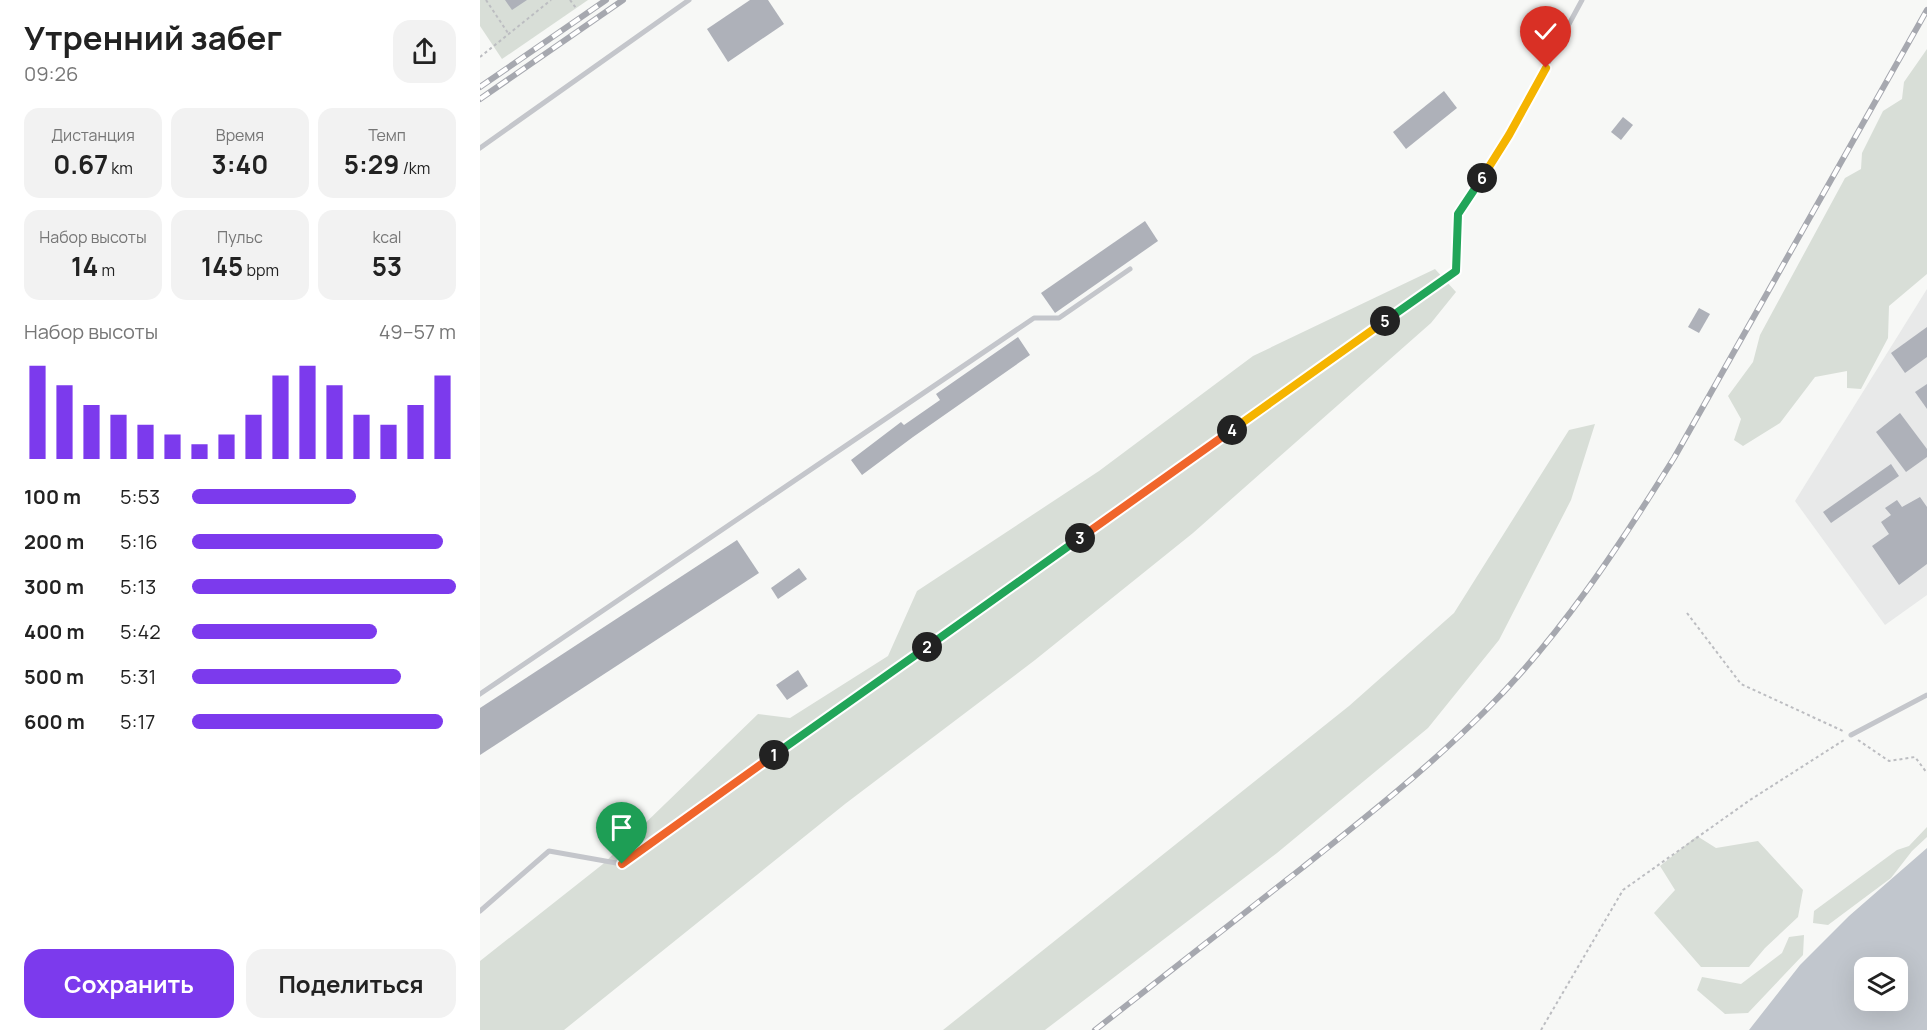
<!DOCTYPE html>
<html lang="ru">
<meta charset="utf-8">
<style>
body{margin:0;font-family:Manrope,sans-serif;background:#f2f2f2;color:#222;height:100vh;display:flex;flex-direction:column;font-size:22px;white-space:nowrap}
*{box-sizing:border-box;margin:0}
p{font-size:20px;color:#767676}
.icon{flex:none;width:33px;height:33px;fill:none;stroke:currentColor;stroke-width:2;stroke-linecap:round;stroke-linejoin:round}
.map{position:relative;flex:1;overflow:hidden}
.sheet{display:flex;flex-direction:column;background:#fff;width:480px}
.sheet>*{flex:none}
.buttons{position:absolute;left:1374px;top:957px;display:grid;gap:12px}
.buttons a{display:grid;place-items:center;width:54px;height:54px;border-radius:12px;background:#fff;box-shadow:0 6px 24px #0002;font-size:30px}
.pin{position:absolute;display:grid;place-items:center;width:51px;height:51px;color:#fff;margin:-62px -26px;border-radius:50% 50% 50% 0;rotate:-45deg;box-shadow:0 0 6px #0007}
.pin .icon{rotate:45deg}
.km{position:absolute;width:30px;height:30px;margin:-15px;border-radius:50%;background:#222;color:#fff;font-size:16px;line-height:30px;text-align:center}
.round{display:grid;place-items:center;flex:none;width:63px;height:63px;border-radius:18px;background:#f2f2f2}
.head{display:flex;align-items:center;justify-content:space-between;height:102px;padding:0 24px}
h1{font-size:33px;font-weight:700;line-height:45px}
.stats{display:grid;grid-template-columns:repeat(3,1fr);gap:9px;height:102px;padding:6px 24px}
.stats div{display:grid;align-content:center;border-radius:15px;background:#f2f2f2;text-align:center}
.stats b{font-size:26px;font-weight:700}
.stats small{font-size:16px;font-weight:400}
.stats p{font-size:16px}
.chart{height:168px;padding:12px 24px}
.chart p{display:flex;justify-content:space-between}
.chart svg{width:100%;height:108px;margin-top:6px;stroke:#7c3aed;stroke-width:6}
.cta{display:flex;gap:12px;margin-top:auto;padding:12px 24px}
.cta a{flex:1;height:69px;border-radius:18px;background:#7c3aed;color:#fff;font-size:24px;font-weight:700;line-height:69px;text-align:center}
.cta a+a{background:#f2f2f2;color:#222}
ul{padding:0 24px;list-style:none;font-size:20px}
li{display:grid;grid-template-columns:96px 72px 1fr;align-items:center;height:45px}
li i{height:15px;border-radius:8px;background:#7c3aed}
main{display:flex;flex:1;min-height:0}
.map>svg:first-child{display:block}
</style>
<main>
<section class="sheet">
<div class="head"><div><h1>Утренний забег</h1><p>09:26</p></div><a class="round"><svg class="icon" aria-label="share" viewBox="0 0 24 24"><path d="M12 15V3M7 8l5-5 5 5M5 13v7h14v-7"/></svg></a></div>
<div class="stats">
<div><p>Дистанция</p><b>0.67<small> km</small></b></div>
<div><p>Время</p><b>3:40</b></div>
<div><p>Темп</p><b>5:29<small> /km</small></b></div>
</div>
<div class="stats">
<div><p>Набор высоты</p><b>14<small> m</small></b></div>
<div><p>Пульс</p><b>145<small> bpm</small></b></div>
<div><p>kcal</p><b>53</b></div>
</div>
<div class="chart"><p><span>Набор высоты</span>49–57 m</p>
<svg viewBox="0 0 160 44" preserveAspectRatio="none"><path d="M5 44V6M15 44V14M25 44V22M35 44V26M45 44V30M55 44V34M65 44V38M75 44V34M85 44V26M95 44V10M105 44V6M115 44V14M125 44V26M135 44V30M145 44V22M155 44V10"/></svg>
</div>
<ul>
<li><b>100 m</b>5:53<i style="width:62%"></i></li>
<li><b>200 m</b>5:16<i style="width:95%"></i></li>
<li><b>300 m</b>5:13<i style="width:100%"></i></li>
<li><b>400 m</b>5:42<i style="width:70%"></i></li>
<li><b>500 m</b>5:31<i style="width:79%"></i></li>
<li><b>600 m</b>5:17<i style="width:95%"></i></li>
</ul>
<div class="cta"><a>Сохранить</a><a>Поделиться</a></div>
</section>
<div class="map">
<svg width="1447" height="1030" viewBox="0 0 1447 1030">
<rect width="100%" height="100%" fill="#f7f8f6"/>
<polygon fill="#e8e9e9" points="1447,289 1447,595 1405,625 1315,501"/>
<g fill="#d8ded7">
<polygon points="0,0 108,0 22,59 0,26"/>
<polygon points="1447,49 1447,274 1409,306 1408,338 1381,389 1367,388 1367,371 1335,377 1300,423 1263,446 1254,440 1261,419 1248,396 1273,362 1280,335 1365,178 1381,169 1382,153 1403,111 1422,99 1424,82"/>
<polygon points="955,269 976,292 951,323 713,533 555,660 365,804 84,1030 0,1030 0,961 123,864 278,714 310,718 408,656 437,591 619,471 773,356"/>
<polygon points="1115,424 1091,500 1019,640 948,728 797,853 565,1030 463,1030 869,706 974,613 1089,430"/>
<polygon points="1447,827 1447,837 1432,851 1411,878 1348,925 1333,923 1334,911 1417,850 1429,846"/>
<polygon points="1217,836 1236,848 1278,841 1323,890 1318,917 1285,948 1269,967 1221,967 1174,913 1195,890 1180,866"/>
<polygon points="1324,935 1323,955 1268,1013 1245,1014 1217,990 1222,977 1261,984 1302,953 1309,937"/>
</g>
<path fill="#c1c6cd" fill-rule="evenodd" d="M1447 848V1030H1269L1320 965 1369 916ZM1384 968H1418V1000H1384Z"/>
<g fill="#aeb1b9">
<polygon points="25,0 47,0 32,10"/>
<polygon points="270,0 288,0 304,24 248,62 227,29"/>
<polygon points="964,91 977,108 926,149 913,132"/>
<polygon points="1143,117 1153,125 1141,140 1131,132"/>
<polygon points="665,221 678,241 575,313 561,293"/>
<polygon points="1219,308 1230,314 1219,333 1208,327"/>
<polygon points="1447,327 1447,357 1425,373 1411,353"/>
<polygon points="538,337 550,355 433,437 382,475 371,460 421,422 424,425 460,400 456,394"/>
<polygon points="1447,384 1447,409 1435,392"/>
<polygon points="1420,413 1447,449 1447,457 1426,472 1396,432"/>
<polygon points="1411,464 1419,476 1351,523 1343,512"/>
<polygon points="1440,497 1447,507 1447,564 1419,585 1392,546 1409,534 1401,522 1411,515 1405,508 1417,500 1422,507"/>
<polygon points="257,540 279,573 0,755 0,708"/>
<polygon points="319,568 327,579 298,599 291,588"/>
<polygon points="318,670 328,686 307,700 296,685"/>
</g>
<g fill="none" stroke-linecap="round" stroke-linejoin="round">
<g stroke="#bcbdc1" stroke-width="2" stroke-dasharray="3 3" stroke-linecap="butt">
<polyline points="6,0 28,33"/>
<polyline points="90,0 96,8"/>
<polyline points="0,57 71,0"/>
<polyline points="1207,613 1261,684 1363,731"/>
<polyline points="1378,740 1409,761 1435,757 1447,773"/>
<polyline points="1061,1030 1143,890 1270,800 1364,740"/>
</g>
<g stroke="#c4c6cb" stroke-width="5">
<polyline points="0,148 209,0"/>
<polyline points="0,694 554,318 579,318 650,269"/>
<polyline points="1371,735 1447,695"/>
<polyline points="0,911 69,851 142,864 977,271 978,214 1029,135 1102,0"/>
</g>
<g stroke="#a6a8af" stroke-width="6">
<g id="rail">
<polyline points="0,87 126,0"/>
<polyline points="0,99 143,0"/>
<path d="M615 1030C684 976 753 922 822 868 885 818 947 769 1004 712 1079 638 1138 548 1194 458L1447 10"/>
</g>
</g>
<use href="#rail" stroke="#fff" stroke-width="4" stroke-dasharray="11" stroke-linecap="butt"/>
</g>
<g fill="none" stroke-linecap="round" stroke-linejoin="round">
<g stroke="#fff" stroke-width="12">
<polyline id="split-1" points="142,864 294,755"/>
</g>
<g stroke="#fff" stroke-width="12">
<polyline id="split-2" points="294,755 447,647"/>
</g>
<g stroke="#fff" stroke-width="12">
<polyline id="split-3" points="447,647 600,538"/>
</g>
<g stroke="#fff" stroke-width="12">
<polyline id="split-4" points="600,538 752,430"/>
</g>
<g stroke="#fff" stroke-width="12">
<polyline id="split-5" points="752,430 905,321"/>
</g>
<g stroke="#fff" stroke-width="12">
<polyline id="split-6" points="905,321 976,271 978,214 1002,178"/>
</g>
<g stroke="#fff" stroke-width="12">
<polyline id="split-7" points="1002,178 1029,135 1066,68"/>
</g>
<use href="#split-1" stroke="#f0652b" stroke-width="8"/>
<use href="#split-2" stroke="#22a559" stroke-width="8"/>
<use href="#split-3" stroke="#22a559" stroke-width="8"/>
<use href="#split-4" stroke="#f0652b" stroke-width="8"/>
<use href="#split-5" stroke="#f5b400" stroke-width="8"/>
<use href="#split-6" stroke="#22a559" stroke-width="8"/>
<use href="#split-7" stroke="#f5b400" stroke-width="8"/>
</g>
</svg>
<div class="buttons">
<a><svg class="icon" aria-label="layers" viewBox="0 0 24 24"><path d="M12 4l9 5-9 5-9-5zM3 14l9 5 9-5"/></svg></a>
</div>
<div class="pin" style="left:142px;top:864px;background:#1e9e55"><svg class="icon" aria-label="arrive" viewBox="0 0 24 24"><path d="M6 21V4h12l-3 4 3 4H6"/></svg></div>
<div class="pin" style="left:1066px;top:68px;background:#d93025"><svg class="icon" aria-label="check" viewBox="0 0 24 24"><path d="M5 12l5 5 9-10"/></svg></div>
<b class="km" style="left:294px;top:755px">1</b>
<b class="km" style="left:447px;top:647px">2</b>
<b class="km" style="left:600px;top:538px">3</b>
<b class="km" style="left:752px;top:430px">4</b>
<b class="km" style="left:905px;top:321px">5</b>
<b class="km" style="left:1002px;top:178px">6</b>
</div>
</main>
